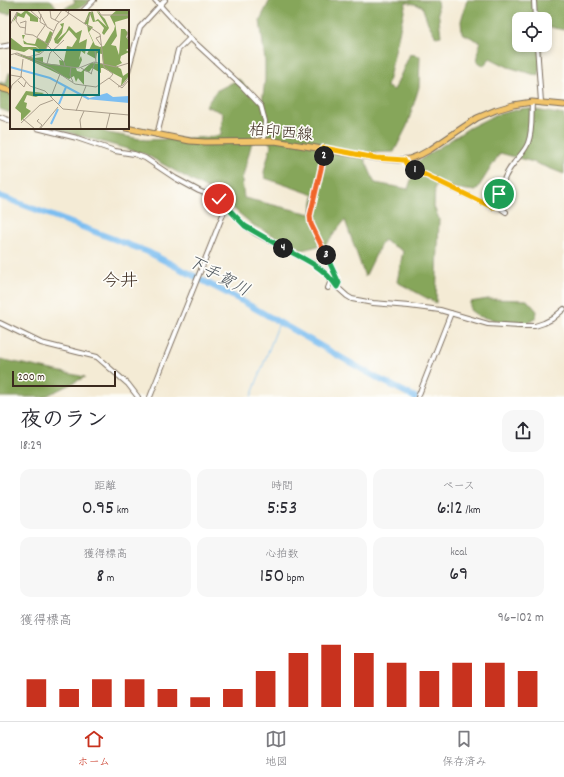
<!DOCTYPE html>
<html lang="ja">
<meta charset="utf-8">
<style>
body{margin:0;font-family:Dekko,"Klee One",sans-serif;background:#f7f7f7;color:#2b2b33;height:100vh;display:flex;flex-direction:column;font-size:15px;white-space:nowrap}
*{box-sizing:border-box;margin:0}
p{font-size:13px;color:#7c7c81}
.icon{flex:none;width:22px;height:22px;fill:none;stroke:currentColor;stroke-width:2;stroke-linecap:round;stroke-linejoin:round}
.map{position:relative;height:397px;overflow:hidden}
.details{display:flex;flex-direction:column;background:#fff;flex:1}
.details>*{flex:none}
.buttons{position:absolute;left:512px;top:12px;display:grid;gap:8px}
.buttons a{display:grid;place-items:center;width:40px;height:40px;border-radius:8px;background:#fff;box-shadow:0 2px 6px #0003;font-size:20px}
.scale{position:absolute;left:12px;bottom:10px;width:104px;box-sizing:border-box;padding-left:4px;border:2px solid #3b2a1e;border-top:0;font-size:11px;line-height:14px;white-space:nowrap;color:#3b2a1e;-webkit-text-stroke:3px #fdfcf7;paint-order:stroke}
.pin{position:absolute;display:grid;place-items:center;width:34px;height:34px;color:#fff;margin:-17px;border:2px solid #fff;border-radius:50%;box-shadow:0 1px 4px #0007}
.km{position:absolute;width:20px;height:20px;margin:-10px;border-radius:50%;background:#222;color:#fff;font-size:11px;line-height:20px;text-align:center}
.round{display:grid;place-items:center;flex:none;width:42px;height:42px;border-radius:12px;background:#f7f7f7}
.head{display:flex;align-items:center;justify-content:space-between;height:68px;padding:0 20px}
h1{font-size:22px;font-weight:600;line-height:30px}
.stats{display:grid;grid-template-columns:repeat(3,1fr);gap:6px;height:68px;padding:4px 20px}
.stats div{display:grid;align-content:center;border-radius:10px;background:#f7f7f7;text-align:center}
.stats b{font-size:20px;font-weight:600}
.stats small{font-size:11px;font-weight:400}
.stats p{font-size:11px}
.chart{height:112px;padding:8px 20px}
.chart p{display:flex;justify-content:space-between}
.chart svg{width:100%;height:72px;margin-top:4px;stroke:#c8321e;stroke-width:6}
.tab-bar{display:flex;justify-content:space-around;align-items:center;height:56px;border-top:1px solid #e1e1e2;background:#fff;font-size:11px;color:#7c7c81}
.tab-bar a{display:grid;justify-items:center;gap:2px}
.tab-bar .current{color:#c8321e}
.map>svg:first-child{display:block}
</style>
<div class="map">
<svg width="564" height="397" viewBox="0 0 564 397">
<rect width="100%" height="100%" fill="#fdfcf7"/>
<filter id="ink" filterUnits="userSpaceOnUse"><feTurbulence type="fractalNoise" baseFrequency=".025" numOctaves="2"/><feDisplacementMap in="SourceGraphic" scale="8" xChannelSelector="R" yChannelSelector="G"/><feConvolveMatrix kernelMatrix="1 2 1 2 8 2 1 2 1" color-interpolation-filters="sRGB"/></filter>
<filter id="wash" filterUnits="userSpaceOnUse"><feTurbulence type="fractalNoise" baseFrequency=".012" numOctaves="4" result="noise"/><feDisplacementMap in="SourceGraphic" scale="16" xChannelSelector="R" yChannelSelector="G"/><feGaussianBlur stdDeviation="0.9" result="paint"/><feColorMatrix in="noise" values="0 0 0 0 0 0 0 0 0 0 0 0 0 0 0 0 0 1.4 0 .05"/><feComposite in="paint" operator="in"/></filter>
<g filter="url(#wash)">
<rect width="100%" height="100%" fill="#f4ebd5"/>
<g fill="#86a65a" stroke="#60683c" fill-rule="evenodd">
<polygon points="0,0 49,0 52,1 59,11 11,11 11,14 0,13"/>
<path d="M73 0H91C84 8 71 11 61 11L75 2Z"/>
<path d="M270 0H437L441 36 436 37 428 23 422 6 406 2 387 87 394 90 410 54 420 56 419 87 407 126 394 152 362 153 375 183 408 189 417 162 469 128 495 115 525 108 564 115V174L533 162 500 153 476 191 435 186 434 207 439 219 436 303 397 282 403 251 383 240 365 277 345 220 326 244 302 250 253 225 216 194 145 154 53 128H95L108 133 146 140 214 137 223 133H221L223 113 206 106 216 91 239 79 262 103 265 80V61L260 20ZM260 129 271 145 264 172 265 178 314 195 311 214 244 198 242 180 253 138Z"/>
<polygon points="467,0 564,0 564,30 545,26 545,19 519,19 519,45 543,45 539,76 508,67 490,58 484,66 477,61 480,42 462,33 461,21"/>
<polygon points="11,72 11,113 0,109 0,82 6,84 9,73"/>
<polygon points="488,299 527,300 537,311 536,318 527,324 506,323 478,316 470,310 470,302"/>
<polygon points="0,359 85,377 44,397 0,397"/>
</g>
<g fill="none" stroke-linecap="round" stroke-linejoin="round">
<polyline stroke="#7cbef1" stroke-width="1" points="251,397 279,323"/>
<polyline stroke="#7cbef1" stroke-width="6" points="0,196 148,252 242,301 379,379 415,397"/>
</g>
</g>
<g filter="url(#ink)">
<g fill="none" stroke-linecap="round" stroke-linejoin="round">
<g stroke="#7c6e5e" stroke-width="6">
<g id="minor">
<polyline points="155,0 190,38 242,86 261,106 265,121 264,140"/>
<polyline points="534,1 535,19"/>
<polyline points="83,11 94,0"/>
<polyline points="537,45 541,102"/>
<polyline points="0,47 11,45"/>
<polyline points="128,71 140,27 165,0"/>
<polyline points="0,117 11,121"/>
<polyline points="37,128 77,138 115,151 134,154 145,158 175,178 199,191 219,199 245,226 255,233 314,264 332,278 337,287 347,296 352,299 373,303 409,306 440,310 488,324 520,326 535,326 544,323 552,319 564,309"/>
<polyline points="157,135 178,50 190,38"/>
<polyline points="324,148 323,164 310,211 311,224 339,283 337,287"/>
<polyline points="404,160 407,165 423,174 492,207 499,207 506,212"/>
<path d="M498 207C499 191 504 175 514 163 519 156 525 151 528 143 533 130 531 115 532 102"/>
<polyline points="328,288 332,278"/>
<polyline points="0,323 41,343 97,357 128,384 138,397"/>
<polyline points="150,397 226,207"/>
<polyline points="418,397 451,313"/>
</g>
</g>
<g stroke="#7c6e5e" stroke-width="7">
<g id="major">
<polyline points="0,88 11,91"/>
<polyline points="126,128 190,141 205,142 275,141 376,158 398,160 409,159 420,155 431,149 477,118 496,110 513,105 532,102 564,105"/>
</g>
</g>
<use href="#minor" stroke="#fff" stroke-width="4"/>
<use href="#major" stroke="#f1c369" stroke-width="5"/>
</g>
</g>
<g fill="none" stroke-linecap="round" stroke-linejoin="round" filter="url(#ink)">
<g stroke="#fff" stroke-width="8">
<polyline id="split-1" points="415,170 492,207 498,207 499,194"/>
</g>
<g stroke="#fff" stroke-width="8">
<polyline id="split-2" points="324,156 324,148 376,158 404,160 407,165 415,170"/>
</g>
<g stroke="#fff" stroke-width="8">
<polyline id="split-3" points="324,156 310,216 311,224 326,255"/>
</g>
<g stroke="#fff" stroke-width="8">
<path id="split-4" d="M283 248C303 258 324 267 337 287L339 283 326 255"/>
</g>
<g stroke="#fff" stroke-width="8">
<polyline id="split-5" points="219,199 245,226 283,248"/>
</g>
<use href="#split-1" stroke="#f5b400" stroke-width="5"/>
<use href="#split-2" stroke="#f5b400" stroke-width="5"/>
<use href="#split-3" stroke="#f0652b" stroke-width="5"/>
<use href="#split-4" stroke="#22a559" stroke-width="5"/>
<use href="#split-5" stroke="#22a559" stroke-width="5"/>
</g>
<g text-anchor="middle" stroke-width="3.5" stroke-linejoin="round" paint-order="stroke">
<g font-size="16" fill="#3b2a1e" stroke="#fdfcf7">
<text transform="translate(281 131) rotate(5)" y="6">柏印西線</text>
</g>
<g font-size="17" font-style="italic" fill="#4e565d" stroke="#fdfcf7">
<text transform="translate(219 275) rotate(28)" y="6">下手賀川</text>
</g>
<g font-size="18" fill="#3b2a1e" stroke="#fdfcf7">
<text x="120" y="286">今井</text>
</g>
</g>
<g transform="translate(10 10)">
<rect width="119" height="119" fill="#f4ebd5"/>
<path d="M16 0 28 8V12L20 11V7L16 3 14 8 8 6 3 12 7 2 11 4ZM86 0 95 9 99 18 94 25 92 23 94 18 88 11 83 12 80 4 78 15 83 17 79 22 85 35 90 37 94 36 104 20 105 16 100 6 107 0H119V8L105 12 107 26 101 35 106 36 109 45 111 19H115L118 23 116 27 119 30V38L116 40 119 42 111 46 110 50 112 53 106 56 111 59 113 66 119 62V66L111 76 112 68 93 58H91V63L82 58 79 62 74 61V75L68 68 66 72 64 66 59 69 7 44 25 48 33 47V53L50 55 49 50 54 51 57 36 62 37 67 29 59 20 48 34 45 33 44 29 52 17 50 14 54 13 52 23 47 30 56 22 59 16 66 23 72 20 69 33 77 29 75 44 71 41 69 50 71 46 72 50 69 57 66 58 67 61 71 62 81 53 93 54 92 44 87 43 86 49 77 44 83 32 78 21 77 14H74L79 2H83L85 11 88 9 97 17ZM40 21 43 23 41 30 36 39 29 43 19 39 14 42 0 39V27L13 37H26L31 41 26 36 14 34 12 25H15L13 30 17 33 25 34 27 28 35 32ZM16 81 34 83 26 87 17 85 14 92 17 93 16 98 21 101 11 111V103L5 98Z" fill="#86a65a"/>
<path d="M97 83 103 87 119 86V93L76 89Z" fill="#7cbef1"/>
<path fill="none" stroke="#7cbef1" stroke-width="2" d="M0 57 40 68 79 89M49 94 56 77M41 114 48 99"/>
<path fill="none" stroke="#aa9e8c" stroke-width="1" d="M20 0 30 9M28 0 37 17 44 21M40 0 41 8 49 12M54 0 90 24 94 57 103 64 99 69M88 0 91 5H119M31 4 30 12 35 15M45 10 52 0M10 13 16 11 15 24 23 25 39 35M74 14 83 0M0 15 7 2 6 11 10 17 16 18M119 17 117 26 119 32M91 26 86 28 91 35M27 27 36 14M38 36 54 52 55 56M85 40 86 52M5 44 41 58 65 74 86 77 99 68 112 78 119 70M0 45 7 43 37 54 69 58 84 52 106 57 119 53M18 47 30 44 36 39 47 14 58 5 59 0M37 54 40 43 54 30M61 57 60 65 63 72M71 58 82 64M81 64 85 52M0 65 12 67 20 76 35 81 53 99 119 105M11 66 13 49M8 71 14 77 16 72M108 77 113 75 119 67M0 82 2 75 12 66M41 87 50 64M66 101 76 76M13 109 25 119M11 113 30 95 43 90M29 119 32 115 27 111 29 109M30 119 48 97M71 119 70 110 74 101M96 119 100 103"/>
<path fill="#0f766e" fill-opacity="0.15" stroke="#0f766e" stroke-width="2" d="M24 40H89V85H24Z"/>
<rect width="119" height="119" fill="none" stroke="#3b2a1e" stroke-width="2"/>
</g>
</svg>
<div class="buttons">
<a><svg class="icon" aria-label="locate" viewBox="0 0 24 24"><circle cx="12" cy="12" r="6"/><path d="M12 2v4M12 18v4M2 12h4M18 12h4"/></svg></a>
</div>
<div class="scale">200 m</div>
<div class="pin" style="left:499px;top:194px;background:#1e9e55"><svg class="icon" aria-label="arrive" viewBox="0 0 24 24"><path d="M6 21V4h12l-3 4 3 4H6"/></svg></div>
<div class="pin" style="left:219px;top:199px;background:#d93025"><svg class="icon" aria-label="check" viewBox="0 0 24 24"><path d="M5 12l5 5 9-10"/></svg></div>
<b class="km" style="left:415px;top:170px">1</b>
<b class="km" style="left:324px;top:156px">2</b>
<b class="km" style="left:326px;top:255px">3</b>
<b class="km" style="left:283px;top:248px">4</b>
</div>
<section class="details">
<div class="head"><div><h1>夜のラン</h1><p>18:29</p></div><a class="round"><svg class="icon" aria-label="share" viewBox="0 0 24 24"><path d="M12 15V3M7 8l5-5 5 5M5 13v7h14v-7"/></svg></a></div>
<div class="stats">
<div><p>距離</p><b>0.95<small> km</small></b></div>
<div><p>時間</p><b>5:53</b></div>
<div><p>ペース</p><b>6:12<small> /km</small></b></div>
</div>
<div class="stats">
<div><p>獲得標高</p><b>8<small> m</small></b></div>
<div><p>心拍数</p><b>150<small> bpm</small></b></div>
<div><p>kcal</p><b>69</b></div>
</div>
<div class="chart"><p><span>獲得標高</span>96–102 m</p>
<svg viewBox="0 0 160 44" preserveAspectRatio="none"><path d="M5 44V27M15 44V33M25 44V27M35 44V27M45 44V33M55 44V38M65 44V33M75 44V22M85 44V11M95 44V6M105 44V11M115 44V17M125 44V22M135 44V17M145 44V17M155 44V22"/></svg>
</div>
</section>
<nav class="tab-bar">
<a class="current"><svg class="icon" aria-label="home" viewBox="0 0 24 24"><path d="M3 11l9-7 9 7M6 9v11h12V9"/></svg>ホーム</a>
<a><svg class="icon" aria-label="map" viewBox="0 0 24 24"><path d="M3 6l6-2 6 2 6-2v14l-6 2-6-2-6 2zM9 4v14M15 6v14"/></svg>地図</a>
<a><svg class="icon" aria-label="saved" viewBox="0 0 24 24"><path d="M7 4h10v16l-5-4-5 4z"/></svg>保存済み</a>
</nav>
